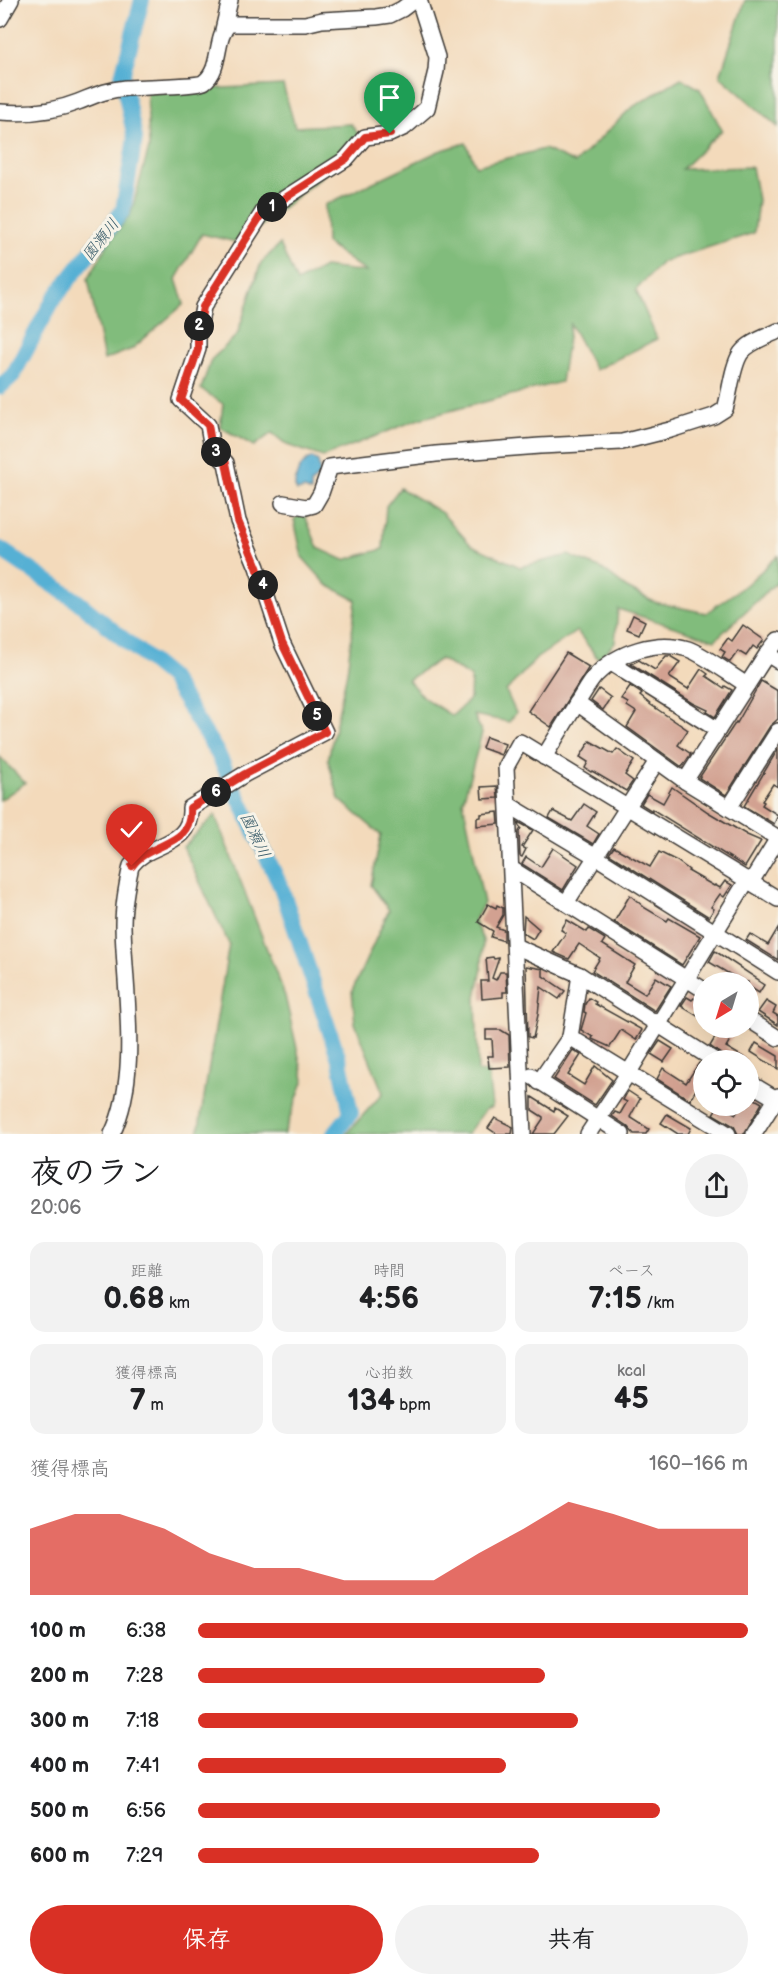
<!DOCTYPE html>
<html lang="ja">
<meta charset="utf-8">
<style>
body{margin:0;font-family:"Balsamiq Sans","Klee One",sans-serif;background:#f2f2f2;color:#202124;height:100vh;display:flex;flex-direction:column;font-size:22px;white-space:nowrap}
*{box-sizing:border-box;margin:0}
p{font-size:20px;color:#757577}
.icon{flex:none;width:33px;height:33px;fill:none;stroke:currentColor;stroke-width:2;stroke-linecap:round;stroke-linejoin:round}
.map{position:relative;height:1134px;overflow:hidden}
.drawer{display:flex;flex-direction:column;background:#fff;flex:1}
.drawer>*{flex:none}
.needle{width:39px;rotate:218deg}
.tools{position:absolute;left:693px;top:972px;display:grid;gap:12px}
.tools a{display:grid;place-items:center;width:66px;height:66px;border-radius:50%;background:#fff;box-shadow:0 6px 24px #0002;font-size:30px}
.pin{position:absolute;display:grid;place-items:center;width:51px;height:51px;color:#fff;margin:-62px -26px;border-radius:50% 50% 50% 0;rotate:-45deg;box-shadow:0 0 6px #0007}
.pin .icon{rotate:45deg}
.km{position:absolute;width:30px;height:30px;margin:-15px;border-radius:50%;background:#222;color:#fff;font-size:16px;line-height:30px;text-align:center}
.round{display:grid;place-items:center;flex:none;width:63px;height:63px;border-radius:32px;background:#f2f2f2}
.head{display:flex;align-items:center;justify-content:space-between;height:102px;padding:0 30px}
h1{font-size:33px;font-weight:700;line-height:45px}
.metrics{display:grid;grid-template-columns:repeat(3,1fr);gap:9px;height:102px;padding:6px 30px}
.metrics div{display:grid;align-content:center;border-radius:15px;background:#f2f2f2;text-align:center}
.metrics b{font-size:30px;font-weight:700}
.metrics small{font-size:16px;font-weight:400}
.metrics p{font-size:16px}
.chart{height:168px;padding:12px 30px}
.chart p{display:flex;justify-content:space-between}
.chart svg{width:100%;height:108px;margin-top:6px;fill:#d93025;opacity:.7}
.action{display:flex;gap:12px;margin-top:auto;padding:12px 30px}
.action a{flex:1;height:69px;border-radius:36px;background:#d93025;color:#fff;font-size:24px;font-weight:700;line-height:69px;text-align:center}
.action a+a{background:#f2f2f2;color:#202124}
ul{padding:0 30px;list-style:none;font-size:20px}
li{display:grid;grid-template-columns:96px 72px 1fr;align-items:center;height:45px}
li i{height:15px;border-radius:8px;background:#d93025}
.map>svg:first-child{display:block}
</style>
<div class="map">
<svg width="778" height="1134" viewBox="0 0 778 1134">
<rect width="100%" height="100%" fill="#f7f3e8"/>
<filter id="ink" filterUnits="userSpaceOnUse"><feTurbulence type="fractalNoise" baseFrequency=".0167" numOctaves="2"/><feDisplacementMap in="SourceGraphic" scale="12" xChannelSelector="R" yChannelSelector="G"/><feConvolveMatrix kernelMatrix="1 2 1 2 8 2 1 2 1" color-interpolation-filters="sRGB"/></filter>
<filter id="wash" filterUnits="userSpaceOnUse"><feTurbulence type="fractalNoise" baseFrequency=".008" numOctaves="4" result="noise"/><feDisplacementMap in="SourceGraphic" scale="24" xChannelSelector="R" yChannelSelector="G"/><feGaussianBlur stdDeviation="1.35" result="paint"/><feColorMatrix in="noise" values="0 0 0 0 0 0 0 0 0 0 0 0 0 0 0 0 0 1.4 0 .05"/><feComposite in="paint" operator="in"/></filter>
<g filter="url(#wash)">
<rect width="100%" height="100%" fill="#f3dabb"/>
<g fill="#81bc7b" stroke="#4e6c4c" stroke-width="1.5" fill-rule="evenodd">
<polygon points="745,0 778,0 778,127 720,76"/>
<polygon points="681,78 700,89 722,130 682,169 752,167 758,200 754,233 662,262 636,290 657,339 595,370 570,324 561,382 419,419 323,457 287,445 272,433 254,446 220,427 223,404 201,389 211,360 237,335 261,263 280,244 297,282 324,267 366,272 326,243 325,205 439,151 466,143 476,166 544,149 575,163 631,108"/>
<polygon points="283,85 295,127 351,124 364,142 240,243 202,234 176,279 184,304 132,349 104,360 88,279 108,244 131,213 149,148 147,92"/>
<path d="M400 488 442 513 471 545 520 567 568 555 602 569 627 588 654 602 706 613 747 584 778 556V581L715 640 618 609 615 642 599 660 577 631 537 658 506 691 516 713 509 722 474 715 482 733 463 801 484 903 474 921 483 940 482 968 476 997 478 1072H488L492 1107 485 1110 467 1134H346L383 1093 355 1023 352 991 389 910 371 885 381 835 339 799 328 760 347 672 356 600 327 585 302 557 294 519 304 513 318 548 344 560 383 549 386 506ZM440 659 471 677 470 699 452 716 424 698 408 680Z"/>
<polygon points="0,757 25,783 0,800"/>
<polygon points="215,815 285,996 304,1079 284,1134 198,1134 229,944 183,847"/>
</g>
<path fill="#56b0d4" stroke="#396678" stroke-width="1.5" d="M312 458 318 461 320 474 311 484V492L305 489 297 491 295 487C295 475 300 463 312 458Z"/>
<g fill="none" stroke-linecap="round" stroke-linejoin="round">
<g stroke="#56b0d4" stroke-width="16">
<polyline points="0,387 13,375 53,300 123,210 135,138 122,76 142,0"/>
<polyline points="0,549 77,601 170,677 218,754 281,887 340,1062 351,1113 334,1134"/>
</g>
</g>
<g id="blocks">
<g fill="#d2a191">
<polygon points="633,615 645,621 639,634 627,629"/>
<polygon points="743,625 764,640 757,649 753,646 746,656 738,651 730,662 722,657 725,652 720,649 728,638 732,641"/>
<polygon points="566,653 589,667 551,727 528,711"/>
<polygon points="666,656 670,656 680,662 669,677 688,689 701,669 708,674 706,676 724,688 725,686 732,690 715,717 707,712 708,710 693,703 631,664 639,660 655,670"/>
<polygon points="761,681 778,691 778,719 770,726 726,795 699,778 736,722 737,723"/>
<polygon points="630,686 642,694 640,696 651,705 688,730 678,745 691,754 682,767 627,727 636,712 627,706 628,703 621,699"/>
<polygon points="599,689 611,698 603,710 591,701"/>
<polygon points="486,737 505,744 501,755 482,748"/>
<polygon points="590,741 613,754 617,749 634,761 625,775 633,781 626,791 592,771 591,772 585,768 588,762 580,757"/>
<polygon points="778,749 778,787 773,784 762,801 764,802 762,805 778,815 774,824 744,806"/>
<polygon points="497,786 498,798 482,799 481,787"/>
<polygon points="672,787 708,812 747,835 761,841 745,867 652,809 652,811 641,804 647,794 663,803"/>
<polygon points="584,804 596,812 587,826 599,834 593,844 549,818 553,811 572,821"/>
<polygon points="498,812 499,824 477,826 477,818 481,817 481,814"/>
<polygon points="518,822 533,830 522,847 526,849 522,857 520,856 519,832 521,828 519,826"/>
<polygon points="614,847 650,867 659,852 677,861 689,870 688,871 714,886 715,885 720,888 725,881 732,885 724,897 720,894 711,907 714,909 709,917 609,854"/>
<polygon points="553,848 578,865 563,890 522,864 526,857 541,867"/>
<polygon points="630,895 645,908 667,921 669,918 700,936 682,965 614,922"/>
<polygon points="488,904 496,908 497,905 503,908 503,915 496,927 504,930 504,941 491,937 493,931 478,922"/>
<polygon points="524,916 539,929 533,939 523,933"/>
<polygon points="567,920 587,932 589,929 605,939 602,944 635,965 625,982 645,994 656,977 671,986 655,1011 592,971 600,958 579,944 569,959 553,952 566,933 561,930"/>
<polygon points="778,928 778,960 746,940 750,934 768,945"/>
<polygon points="715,951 759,980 758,981 764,985 759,993 748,986 748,982 743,982 709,962"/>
<polygon points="493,957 494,959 499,958 492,978 496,980 500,972 506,972 507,992 503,992 503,997 482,999 481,981 488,981 486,958"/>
<polygon points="526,966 543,969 543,976 565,991 559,999 541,987 538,1015 533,1038 528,1037"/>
<polygon points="687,997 692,1000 694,998 704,1004 704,1020 681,1006"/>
<polygon points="589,998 596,1002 595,1004 642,1030 636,1040 621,1030 610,1047 592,1039 593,1037 581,1030 586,1013 584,1012 585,1004"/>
<polygon points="766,1001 776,1007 773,1013 778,1016 778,1025 758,1012"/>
<polygon points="721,1028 737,1028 726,1047 748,1060 725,1060 726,1058 710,1046"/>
<polygon points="486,1030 501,1030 509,1035 510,1067 489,1068 488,1056 493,1056 492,1039 486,1039"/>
<polygon points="660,1041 673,1049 664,1062 651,1054"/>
<polygon points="756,1043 778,1056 778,1069 751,1052"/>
<polygon points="573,1050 581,1055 568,1075 584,1085 595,1066 612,1080 595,1105 554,1079"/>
<polygon points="699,1063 704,1066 704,1076 690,1100 657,1079 663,1068 686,1083"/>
<polygon points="628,1091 640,1099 630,1117 649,1129 646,1134 634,1134 627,1126 612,1116 615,1112 620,1114 627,1102 623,1100"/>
<polygon points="748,1095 762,1103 744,1134 738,1134 734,1126 713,1114 718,1106 722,1106 736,1114 741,1106 748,1106"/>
<polygon points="532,1097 554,1111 555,1108 568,1116 554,1134 533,1134 543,1119 543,1117 532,1110"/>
<polygon points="667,1114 691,1128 688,1134 678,1134 661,1123"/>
<polygon points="495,1118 513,1127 512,1134 497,1134 488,1128"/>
</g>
</g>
</g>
<g filter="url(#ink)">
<use href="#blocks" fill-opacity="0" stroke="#3c3834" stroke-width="1.5"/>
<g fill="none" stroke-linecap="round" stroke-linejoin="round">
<g stroke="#3c3834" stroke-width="18">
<g id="minor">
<polyline points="0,19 11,0"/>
<polyline points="223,30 230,0"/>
<path d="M0 112C26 114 53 112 78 102 96 95 106 90 126 88 139 87 199 86 204 82 222 69 214 38 229 24H305L322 20 376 17 390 15 402 9 414 0"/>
<path d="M283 503 306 507 314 505 321 493 330 467 436 454 540 446 622 442 670 430 714 416 725 409C730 394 732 366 741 353 749 342 766 337 778 331"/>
<polyline points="767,654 778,640"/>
<polyline points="611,663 718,730"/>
<path d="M577 703C583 694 588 684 595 676 617 652 657 639 688 649 703 654 732 676 747 685"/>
<polyline points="544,757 577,703 685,781 767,654 778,661"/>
<polyline points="685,781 778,838"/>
<polyline points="509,805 596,857 778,972"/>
<polyline points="729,808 778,731"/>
<polyline points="512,869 704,990"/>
<polyline points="751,882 778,838"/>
<polyline points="566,903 657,761"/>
<polyline points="515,946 580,975 570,1037 539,1082"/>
<polyline points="580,975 714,1060"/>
<polyline points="748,1019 778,1038"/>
<polyline points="570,1037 728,1134"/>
<polyline points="531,1076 622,1134"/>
<polyline points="748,1082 778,1100"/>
<path d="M112 1134C141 1074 124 990 123 925 123 906 127 884 131 866 149 841 192 848 190 808L245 774 325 732 282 643 257 567 238 521 226 463 212 448 208 425 181 400 198 349V334L203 307 263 212 346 159 365 137 390 134 405 127 427 108 436 71 437 57 419 0"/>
<polyline points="523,1134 506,767 520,742 778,899"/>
<polyline points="588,1134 629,1072 748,879"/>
<polyline points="754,1134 778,1096"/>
</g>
</g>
<use href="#minor" stroke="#fff" stroke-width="15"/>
</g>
</g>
<g fill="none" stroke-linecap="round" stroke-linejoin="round" filter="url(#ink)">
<g stroke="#fff" stroke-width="12">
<path id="route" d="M132 866C149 841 193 848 190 808L245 774 325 732 282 643 257 567 238 521 226 463 212 448 208 425 181 400 198 349V334L203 307 263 212 346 159 365 137 390 134"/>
</g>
<use href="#route" stroke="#d93025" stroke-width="8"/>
</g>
<g text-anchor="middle" stroke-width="6" stroke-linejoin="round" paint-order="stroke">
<g font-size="16" font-style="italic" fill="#335766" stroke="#f7f3e8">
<text transform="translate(100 239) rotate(-52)" y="6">園瀬川</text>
<text transform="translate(256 835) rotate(65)" y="6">園瀬川</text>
</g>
</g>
</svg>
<div class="tools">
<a><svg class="needle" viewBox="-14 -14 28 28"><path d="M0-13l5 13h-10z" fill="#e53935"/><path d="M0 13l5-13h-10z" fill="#757577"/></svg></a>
<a><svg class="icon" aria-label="locate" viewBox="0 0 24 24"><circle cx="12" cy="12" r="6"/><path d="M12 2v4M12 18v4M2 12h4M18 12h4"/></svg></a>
</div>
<div class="pin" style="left:390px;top:134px;background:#1e9e55"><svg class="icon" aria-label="arrive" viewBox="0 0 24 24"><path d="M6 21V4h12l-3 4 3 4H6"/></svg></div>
<div class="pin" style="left:132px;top:866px;background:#d93025"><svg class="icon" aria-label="check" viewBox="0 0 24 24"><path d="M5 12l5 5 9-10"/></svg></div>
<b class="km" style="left:272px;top:207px">1</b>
<b class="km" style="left:199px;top:326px">2</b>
<b class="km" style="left:216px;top:452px">3</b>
<b class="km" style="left:263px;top:585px">4</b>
<b class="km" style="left:317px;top:716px">5</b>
<b class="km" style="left:216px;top:792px">6</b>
</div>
<section class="drawer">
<div class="head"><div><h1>夜のラン</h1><p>20:06</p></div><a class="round"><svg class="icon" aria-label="share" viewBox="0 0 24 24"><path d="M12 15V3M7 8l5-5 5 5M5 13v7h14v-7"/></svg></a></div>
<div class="metrics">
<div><p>距離</p><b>0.68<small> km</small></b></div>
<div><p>時間</p><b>4:56</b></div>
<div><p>ペース</p><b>7:15<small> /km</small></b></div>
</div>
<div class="metrics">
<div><p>獲得標高</p><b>7<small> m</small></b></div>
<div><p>心拍数</p><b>134<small> bpm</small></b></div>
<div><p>kcal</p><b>45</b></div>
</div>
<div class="chart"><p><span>獲得標高</span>160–166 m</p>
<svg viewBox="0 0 160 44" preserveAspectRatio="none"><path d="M0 44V17L10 11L20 11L30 17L40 27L50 33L60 33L70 38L80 38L90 38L100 27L110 17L120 6L130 11L140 17L150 17L160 17V44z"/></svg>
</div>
<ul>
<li><b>100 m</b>6:38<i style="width:100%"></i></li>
<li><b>200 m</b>7:28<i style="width:63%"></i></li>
<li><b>300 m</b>7:18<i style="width:69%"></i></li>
<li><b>400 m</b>7:41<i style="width:56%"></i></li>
<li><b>500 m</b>6:56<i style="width:84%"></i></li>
<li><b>600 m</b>7:29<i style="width:62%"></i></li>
</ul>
<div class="action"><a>保存</a><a>共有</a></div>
</section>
